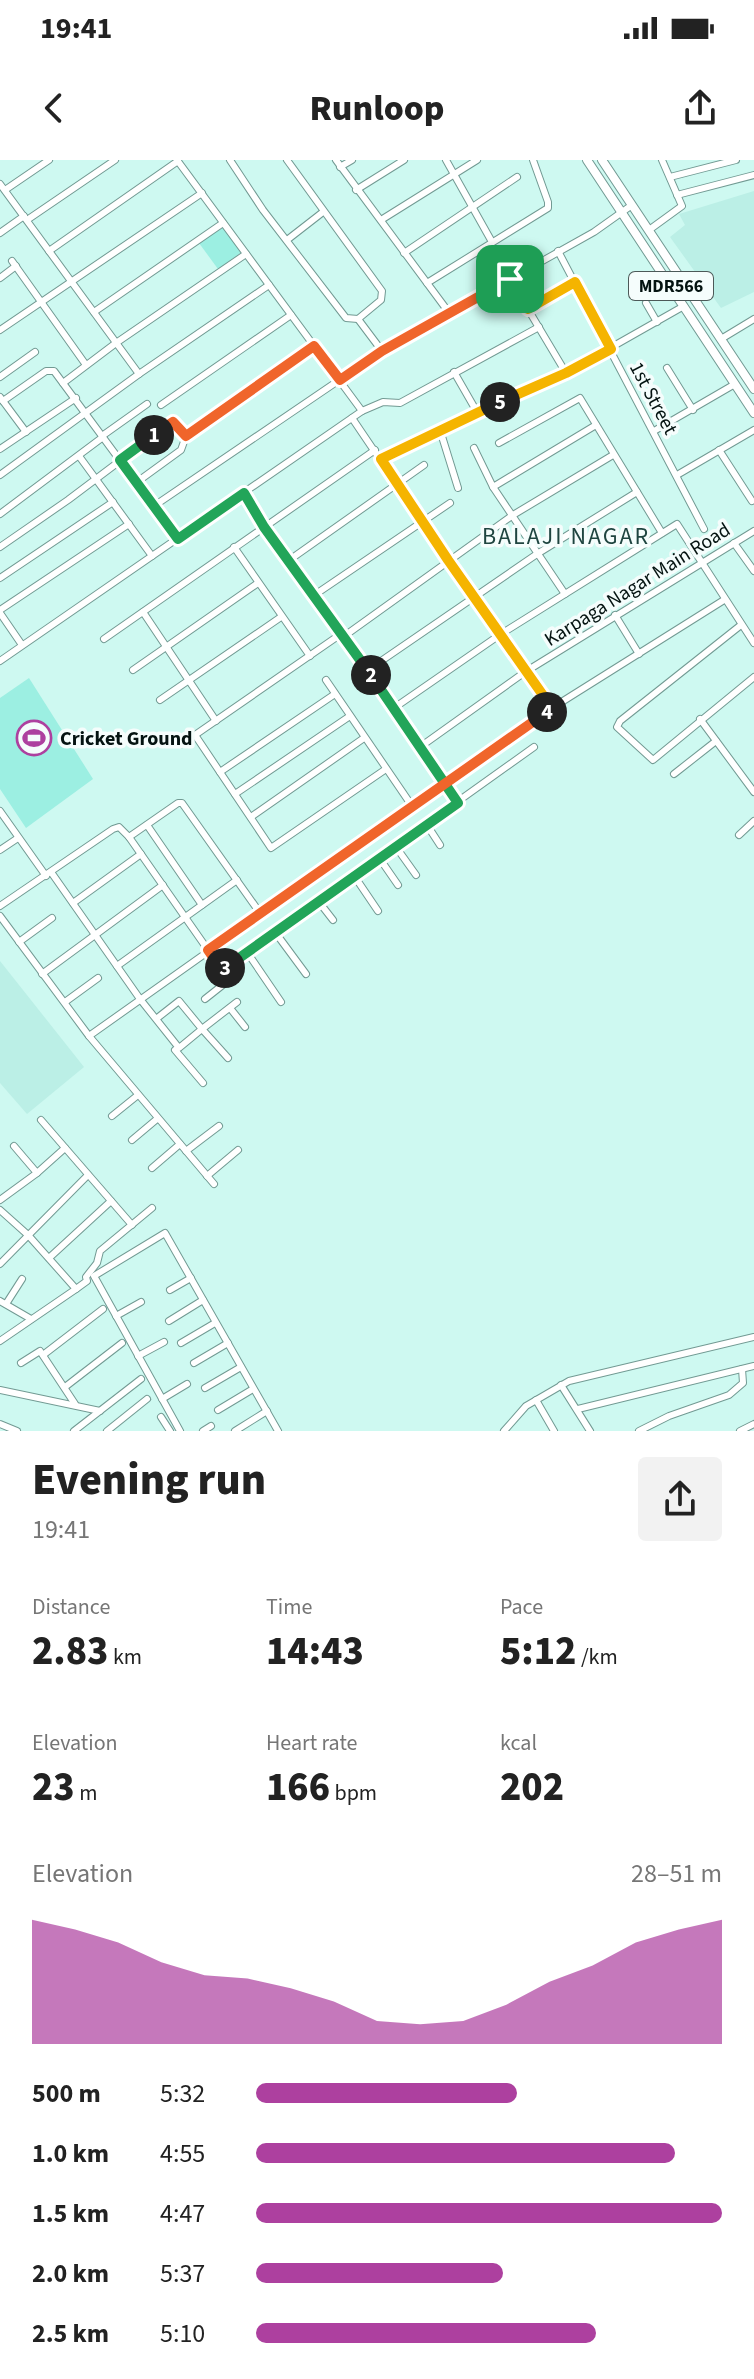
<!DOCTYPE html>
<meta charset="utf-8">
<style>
body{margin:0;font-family:"Source Sans 3",sans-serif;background:#f2f2f2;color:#222;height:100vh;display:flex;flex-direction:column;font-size:30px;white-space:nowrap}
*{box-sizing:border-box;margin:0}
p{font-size:26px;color:#767676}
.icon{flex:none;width:44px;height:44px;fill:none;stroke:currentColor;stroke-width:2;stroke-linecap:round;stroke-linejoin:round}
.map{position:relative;height:1271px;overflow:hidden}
.details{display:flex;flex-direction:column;background:#fff;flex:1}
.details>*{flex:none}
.pin{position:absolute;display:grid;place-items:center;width:68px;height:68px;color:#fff;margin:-34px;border-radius:16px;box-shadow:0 4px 12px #0006}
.km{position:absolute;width:40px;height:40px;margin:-20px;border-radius:50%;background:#222;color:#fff;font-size:22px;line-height:40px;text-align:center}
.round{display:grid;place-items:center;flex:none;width:84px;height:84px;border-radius:8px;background:#f2f2f2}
.summary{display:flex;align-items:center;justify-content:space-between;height:136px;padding:0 32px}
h1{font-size:44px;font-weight:800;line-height:60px}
.metrics{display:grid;grid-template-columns:repeat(3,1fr);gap:12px;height:136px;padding:8px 32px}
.metrics div{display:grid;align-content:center}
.metrics b{font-size:40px;font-weight:800}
.metrics small{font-size:22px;font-weight:400}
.metrics p{font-size:22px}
.chart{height:224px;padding:16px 32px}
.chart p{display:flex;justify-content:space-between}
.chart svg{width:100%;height:144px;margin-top:8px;fill:#ad409f;opacity:.7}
ul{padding:0 32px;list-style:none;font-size:26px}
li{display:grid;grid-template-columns:128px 96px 1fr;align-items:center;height:60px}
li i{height:20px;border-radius:10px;background:#ad409f}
.status{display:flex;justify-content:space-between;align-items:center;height:56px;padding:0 40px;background:#fff;direction:ltr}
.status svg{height:22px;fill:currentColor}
header{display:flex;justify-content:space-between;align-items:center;height:104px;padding:0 32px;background:#fff;font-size:36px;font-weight:800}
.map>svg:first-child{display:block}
</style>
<div class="status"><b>19:41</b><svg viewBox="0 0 49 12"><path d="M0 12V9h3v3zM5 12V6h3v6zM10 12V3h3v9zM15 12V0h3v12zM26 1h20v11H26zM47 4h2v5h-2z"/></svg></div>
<header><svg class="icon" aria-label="back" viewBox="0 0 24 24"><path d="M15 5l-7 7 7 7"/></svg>Runloop<svg class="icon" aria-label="share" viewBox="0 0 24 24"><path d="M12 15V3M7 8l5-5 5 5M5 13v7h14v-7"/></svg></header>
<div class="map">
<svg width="754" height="1271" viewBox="0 0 754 1271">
<rect width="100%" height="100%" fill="#cef9f1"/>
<g fill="#bbefe6">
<polygon points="754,31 754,132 721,148 670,77 685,65 679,54"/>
<polygon points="0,801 84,907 27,954 0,923"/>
</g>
<g fill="#9cefe2">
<polygon points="225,65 242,92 218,109 199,83"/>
<polygon points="29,518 93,619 26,668 0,629 0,538"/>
</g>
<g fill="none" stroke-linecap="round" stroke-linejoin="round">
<g stroke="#729a93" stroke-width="8">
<g id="minor">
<polyline points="177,0 362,251"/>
<polyline points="230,0 263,50 346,158 358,159"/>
<polyline points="287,0 382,131 381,140 358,159 382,191"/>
<polyline points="336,0 450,154"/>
<polyline points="446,0 492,82"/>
<polyline points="340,7 352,0"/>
<polyline points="670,17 736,0"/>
<polyline points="0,24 139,214"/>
<polyline points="5,30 49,0"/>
<polyline points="356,30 404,0"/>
<polyline points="677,35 754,15"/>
<polyline points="27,60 115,0"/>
<polyline points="381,60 477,0"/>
<polyline points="649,70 682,46 662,0"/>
<polyline points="0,73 24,56"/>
<polyline points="287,80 323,52"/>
<polyline points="49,91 178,1"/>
<polyline points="558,91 704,369"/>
<polyline points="404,93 517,17"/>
<polyline points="12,101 86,205"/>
<polyline points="0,118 16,106"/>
<polyline points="510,119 566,213 684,146"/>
<polyline points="427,123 548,48 548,42 533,0"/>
<polyline points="646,143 657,162"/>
<polyline points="528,149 575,122"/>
<polyline points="94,152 223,63"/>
<polyline points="0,170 202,33"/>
<polyline points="721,179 754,159"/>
<polyline points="667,208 693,250"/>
<polyline points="454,212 477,252"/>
<polyline points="0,217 35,192"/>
<polyline points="63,223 116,183 246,94"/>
<polyline points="0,237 26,272"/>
<polyline points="3,241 46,211 54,211 178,379"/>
<polyline points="161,245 291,155"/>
<polyline points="352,258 448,400 552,548"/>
<polyline points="440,270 458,328"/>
<polyline points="654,271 735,224"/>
<polyline points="102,276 147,244"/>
<polyline points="499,283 580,238 662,373"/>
<polyline points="474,288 493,327 596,265"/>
<polyline points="0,289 76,238"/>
<polyline points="719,290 752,341"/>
<polyline points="79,296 152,396"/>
<polyline points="381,299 477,252 566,213"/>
<polyline points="0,315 139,214 269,125"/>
<polyline points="677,315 754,270"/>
<polyline points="137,322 181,290 186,276"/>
<polyline points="493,327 565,434"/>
<polyline points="244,333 264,367 368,510 458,643"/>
<polyline points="154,346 382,191 594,72 632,45"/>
<polyline points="0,354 103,277"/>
<polyline points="734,383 754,411"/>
<polyline points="0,387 68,340 169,264 173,262 186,276 314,186"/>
<polyline points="234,387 310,496"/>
<polyline points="288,401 424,305"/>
<polyline points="0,418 113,342"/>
<polyline points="313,436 450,343"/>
<polyline points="0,450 129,364"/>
<polyline points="143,452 216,561"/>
<polyline points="0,453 22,485"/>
<polyline points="615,455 639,494"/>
<polyline points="741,465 620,561 617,567 653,600 754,517"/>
<polyline points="343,477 513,355 613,295"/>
<polyline points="104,479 375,290"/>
<polyline points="0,501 362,251 383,242 400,243 539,167"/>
<polyline points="133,510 258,423"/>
<polyline points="368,510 537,394 637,332"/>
<polyline points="326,520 412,646"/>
<polyline points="160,540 281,457"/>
<polyline points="394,548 501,474 677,364 754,483"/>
<polyline points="700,559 754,632"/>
<polyline points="195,575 271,688 386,609"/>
<polyline points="182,584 341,474"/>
<polyline points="420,587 525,512 754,371"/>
<polyline points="220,612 335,534"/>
<polyline points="674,614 716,581"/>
<polyline points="235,634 350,556"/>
<polyline points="0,651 46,716"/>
<polyline points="251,657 364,578"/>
<polyline points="147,665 202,745"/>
<polyline points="427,665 440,685"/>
<polyline points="739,675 754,661"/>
<polyline points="129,677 178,643 182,643 260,753"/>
<polyline points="396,687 416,715"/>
<polyline points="0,690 18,678"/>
<polyline points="380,699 398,725"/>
<polyline points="51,712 140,839 179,888 202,869 179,841 156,859"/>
<polyline points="355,717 378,751"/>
<polyline points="319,742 333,760"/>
<polyline points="73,743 141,694"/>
<polyline points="0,746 113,669 119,667 129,677 229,820 205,839"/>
<polyline points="0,756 89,876 214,1024"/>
<polyline points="275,772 306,814"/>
<polyline points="19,782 52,758"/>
<polyline points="247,792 281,842"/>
<polyline points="117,806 237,720"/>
<polyline points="222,810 534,587"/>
<polyline points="42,814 163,725"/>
<polyline points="65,842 98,818"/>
<polyline points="230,848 245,867"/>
<polyline points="89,876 552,548 724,440"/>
<polyline points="175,890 203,923"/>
<polyline points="228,898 202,869 237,842"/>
<polyline points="112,956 138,935"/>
<polyline points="41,960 132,1065"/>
<polyline points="132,980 157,959"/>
<polyline points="14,986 37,1013"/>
<polyline points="186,991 219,966"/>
<polyline points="152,1008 180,984"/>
<polyline points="207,1016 238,990"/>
<polyline points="0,1040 37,1013 65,988"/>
<polyline points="0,1050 28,1075 76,1129 87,1121 86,1117 97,1103 100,1091 152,1048"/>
<polyline points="49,1098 111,1041"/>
<polyline points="0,1104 88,1015"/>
<polyline points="170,1130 191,1118"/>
<polyline points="0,1141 31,1159"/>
<polyline points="6,1144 22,1119"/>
<polyline points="116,1156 141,1142"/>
<polyline points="169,1161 203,1140"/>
<polyline points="0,1181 76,1129"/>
<polyline points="181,1183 215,1163"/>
<polyline points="43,1195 103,1149"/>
<polyline points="138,1196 164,1182"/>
<polyline points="21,1203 40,1191 75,1244"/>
<polyline points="194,1203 228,1183"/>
<polyline points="561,1225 590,1271"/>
<polyline points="65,1227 122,1183"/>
<polyline points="205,1228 241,1207"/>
<polyline points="0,1230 100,1251"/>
<polyline points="162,1239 187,1224"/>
<polyline points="536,1240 554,1271"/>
<polyline points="578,1249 754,1206"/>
<polyline points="218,1250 253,1229"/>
<polyline points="161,1257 170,1271"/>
<polyline points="0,1264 17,1271"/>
<polyline points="74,1271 141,1219"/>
<polyline points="107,1271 147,1239"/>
<polyline points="180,1271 94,1116 165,1073 278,1271"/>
<polyline points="203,1271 211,1266"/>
<polyline points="235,1271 267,1251"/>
<polyline points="504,1271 526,1246 569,1221 754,1177"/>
<polyline points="639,1271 669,1256 729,1235 743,1223 742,1209"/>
<polyline points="740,1271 754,1264"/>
</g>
</g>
<g stroke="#729a93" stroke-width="10">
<g id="major">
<polyline points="587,0 754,253"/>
<polyline points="602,0 754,229"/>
</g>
</g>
<use href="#minor" stroke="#fff" stroke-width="6"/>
<use href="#major" stroke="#fff" stroke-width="8"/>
</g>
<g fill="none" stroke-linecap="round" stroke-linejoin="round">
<g stroke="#fff" stroke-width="16">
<polyline id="split-1" points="154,275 173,262 186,276 314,186 340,220 382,191 510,119"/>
</g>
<g stroke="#fff" stroke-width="16">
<polyline id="split-2" points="154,275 120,300 178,379 244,333 264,367 371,515"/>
</g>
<g stroke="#fff" stroke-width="16">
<polyline id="split-3" points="225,808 458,643 371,515"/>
</g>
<g stroke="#fff" stroke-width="16">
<polyline id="split-4" points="225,808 222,810 208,790 547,552"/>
</g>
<g stroke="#fff" stroke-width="16">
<polyline id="split-5" points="500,242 381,299 448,400 552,548 547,552"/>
</g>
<g stroke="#fff" stroke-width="16">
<polyline id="split-6" points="500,242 566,213 611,189 575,122 528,149 510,119"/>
</g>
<use href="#split-1" stroke="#f0652b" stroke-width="10"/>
<use href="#split-2" stroke="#22a559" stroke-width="10"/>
<use href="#split-3" stroke="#22a559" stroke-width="10"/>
<use href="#split-4" stroke="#f0652b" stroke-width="10"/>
<use href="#split-5" stroke="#f5b400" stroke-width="10"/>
<use href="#split-6" stroke="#f5b400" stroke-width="10"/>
</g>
<defs>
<g id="stadium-ring" transform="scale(1.8)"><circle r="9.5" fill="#f5fdfc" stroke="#ad409f" stroke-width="1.5"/><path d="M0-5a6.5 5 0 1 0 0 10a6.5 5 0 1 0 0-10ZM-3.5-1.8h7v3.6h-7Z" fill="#ad409f"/></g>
</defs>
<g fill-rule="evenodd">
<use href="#stadium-ring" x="34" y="578"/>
</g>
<g text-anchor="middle" stroke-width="7" stroke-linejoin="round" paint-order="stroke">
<rect fill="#f5fdfc" stroke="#4c5958" stroke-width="2" x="629" y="112" width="84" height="28" rx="6"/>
<g font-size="18" font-weight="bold" fill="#041311">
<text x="671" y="132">MDR566</text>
</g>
<g font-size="20" fill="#041311" stroke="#f5fdfc">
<text transform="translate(654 238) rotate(62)" y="7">1st Street</text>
<text transform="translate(637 424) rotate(-32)" y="7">Karpaga Nagar Main Road</text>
</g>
<g font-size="20" font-weight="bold" fill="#041311" stroke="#f5fdfc" text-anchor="start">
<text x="60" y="585">Cricket Ground</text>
</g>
<g font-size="24" letter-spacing="2" fill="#1f4540" stroke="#f5fdfc">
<text x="566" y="384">BALAJI NAGAR</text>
</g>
</g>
</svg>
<div class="pin" style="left:510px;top:119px;background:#1e9e55"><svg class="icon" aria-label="arrive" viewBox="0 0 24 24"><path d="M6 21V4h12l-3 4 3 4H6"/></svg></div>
<b class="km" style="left:154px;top:275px">1</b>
<b class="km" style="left:371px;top:515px">2</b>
<b class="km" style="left:225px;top:808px">3</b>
<b class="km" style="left:547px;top:552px">4</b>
<b class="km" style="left:500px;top:242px">5</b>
</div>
<section class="details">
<div class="summary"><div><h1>Evening run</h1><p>19:41</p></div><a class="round"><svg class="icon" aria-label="share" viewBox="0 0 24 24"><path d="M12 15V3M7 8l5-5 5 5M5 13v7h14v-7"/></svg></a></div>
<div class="metrics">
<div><p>Distance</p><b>2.83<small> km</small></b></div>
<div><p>Time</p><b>14:43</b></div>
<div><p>Pace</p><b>5:12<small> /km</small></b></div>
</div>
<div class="metrics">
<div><p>Elevation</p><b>23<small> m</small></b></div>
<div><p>Heart rate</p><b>166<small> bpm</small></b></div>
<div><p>kcal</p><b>202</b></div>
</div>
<div class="chart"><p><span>Elevation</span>28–51 m</p>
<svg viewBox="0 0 160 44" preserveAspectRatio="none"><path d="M0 44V6L10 9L20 13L30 19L40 23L50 24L60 27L70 31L80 37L90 38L100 37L110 32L120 25L130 20L140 13L150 9L160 6V44z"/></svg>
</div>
<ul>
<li><b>500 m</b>5:32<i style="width:56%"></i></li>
<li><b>1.0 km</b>4:55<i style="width:90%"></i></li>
<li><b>1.5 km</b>4:47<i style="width:100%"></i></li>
<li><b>2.0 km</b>5:37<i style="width:53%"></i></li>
<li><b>2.5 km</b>5:10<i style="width:73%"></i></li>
</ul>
</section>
